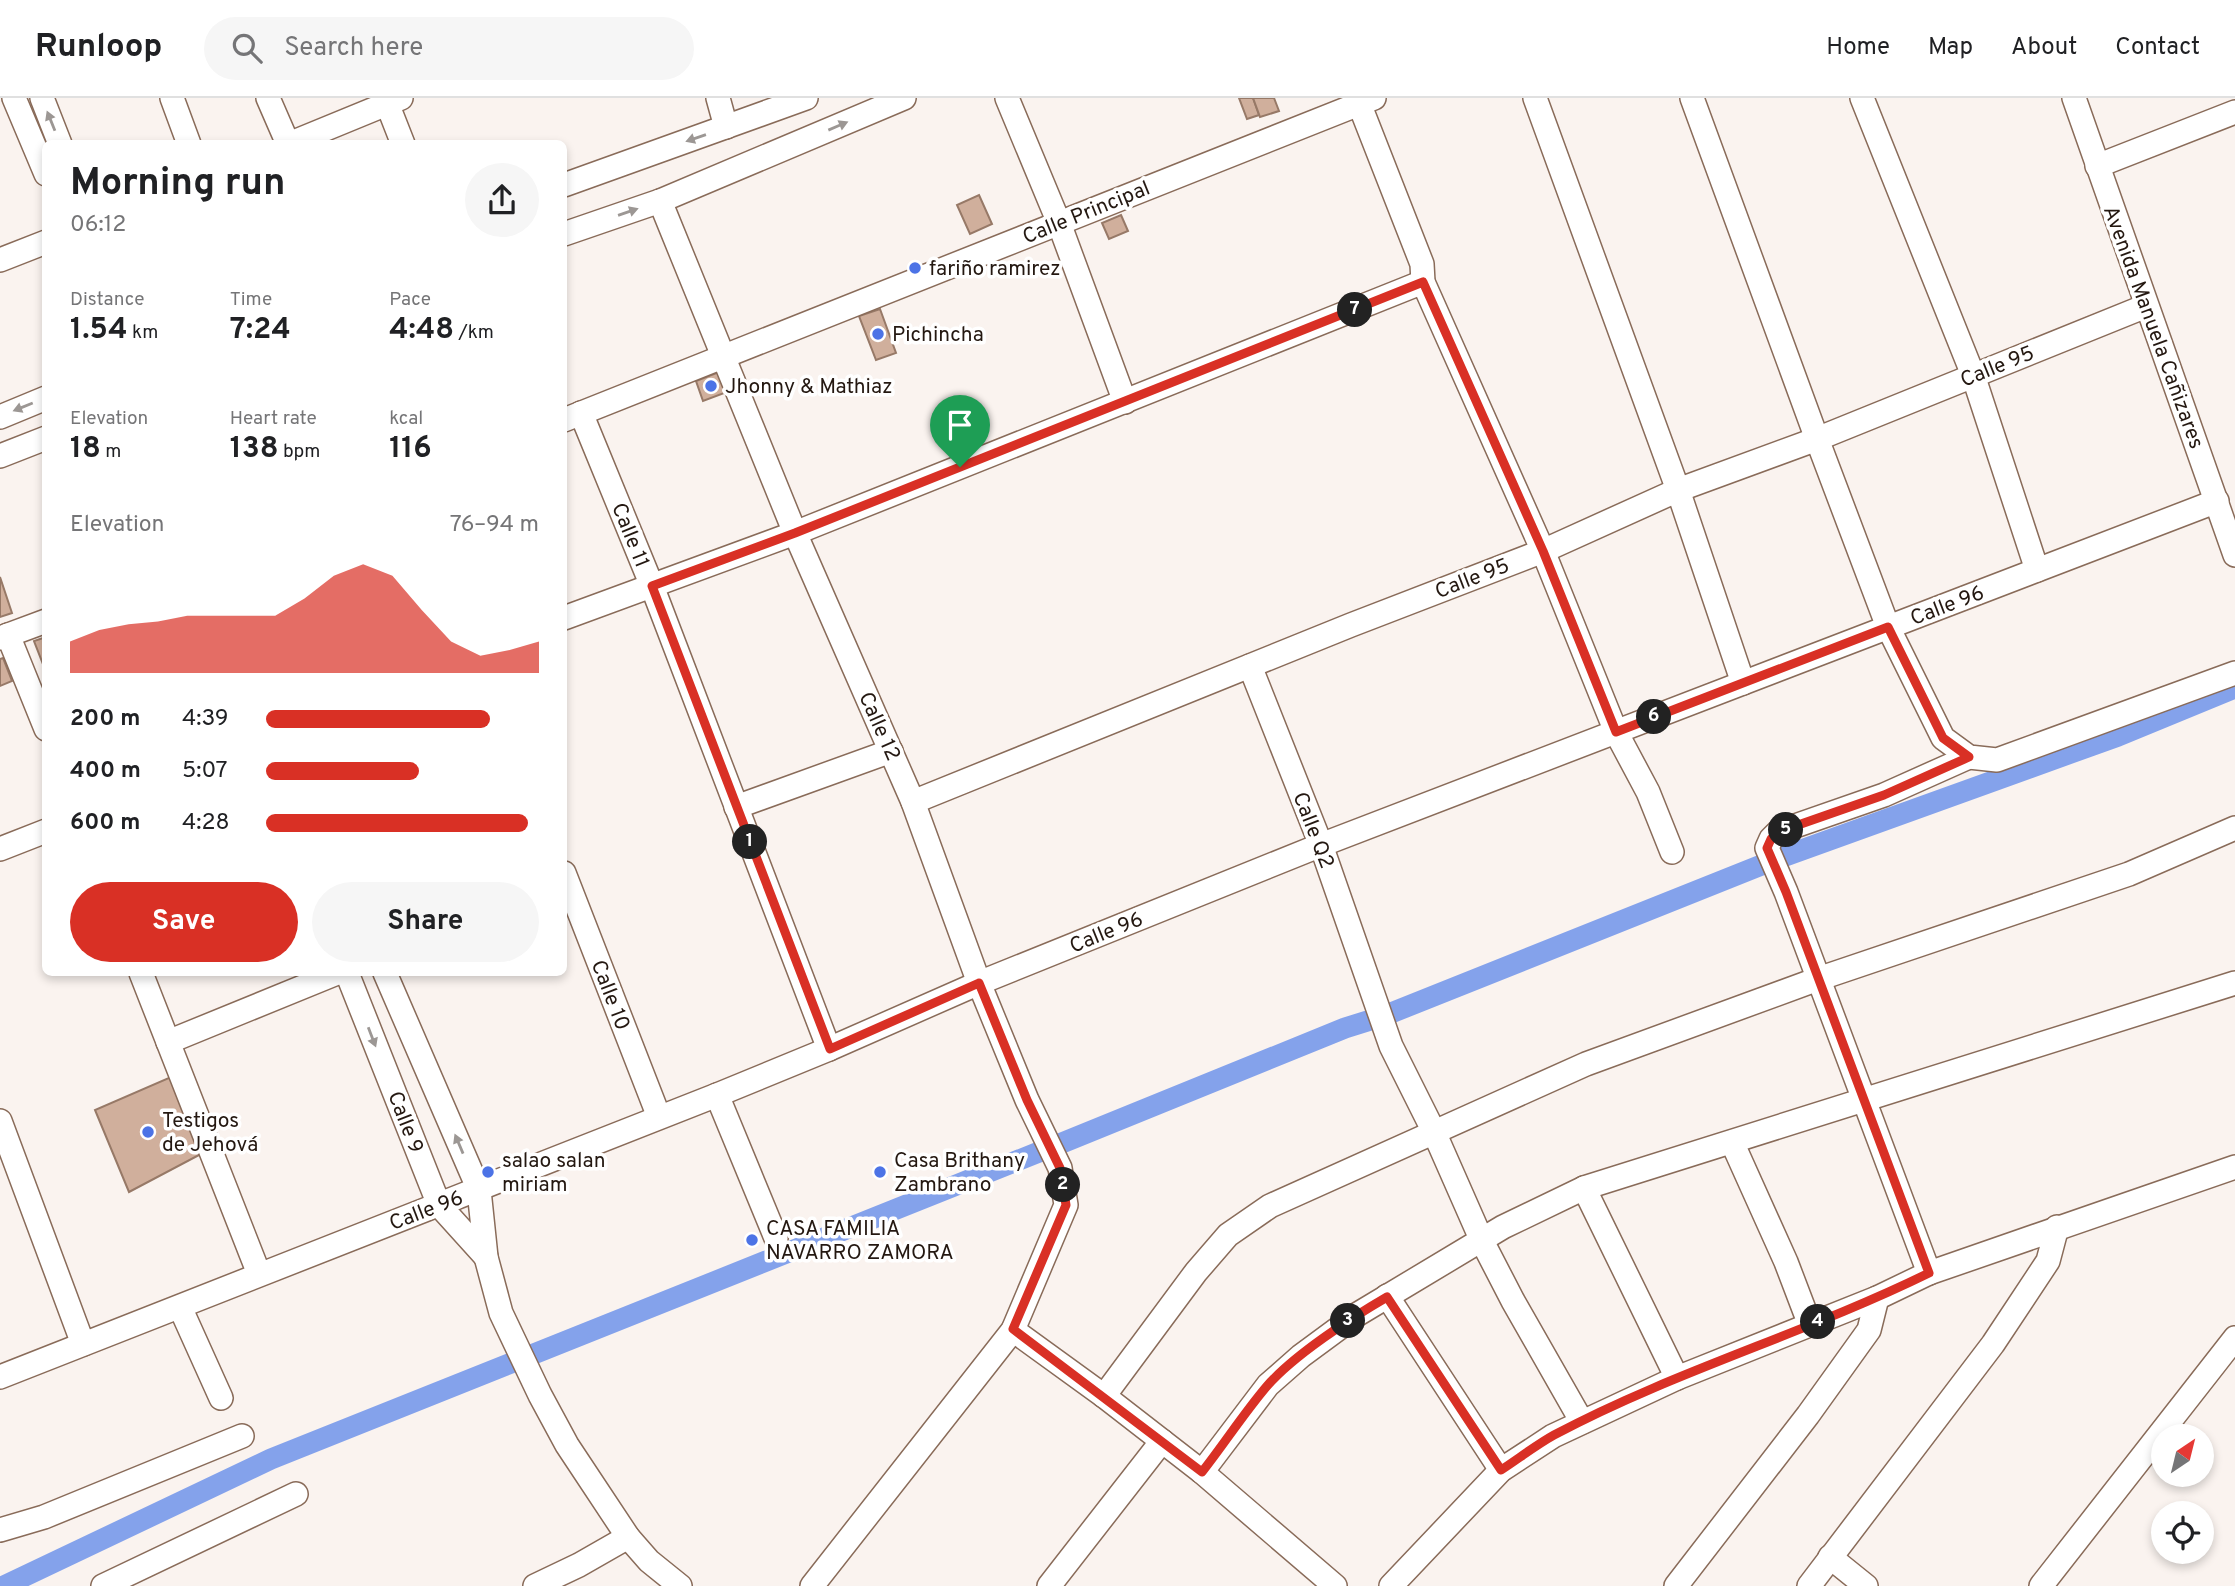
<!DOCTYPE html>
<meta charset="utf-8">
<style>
body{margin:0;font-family:Overpass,sans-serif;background:#f6f6f6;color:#202124;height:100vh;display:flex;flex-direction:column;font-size:26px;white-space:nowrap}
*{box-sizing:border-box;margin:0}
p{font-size:23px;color:#757577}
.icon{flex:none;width:38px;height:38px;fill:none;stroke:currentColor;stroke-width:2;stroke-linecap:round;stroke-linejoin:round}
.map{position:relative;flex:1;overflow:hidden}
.sheet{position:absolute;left:42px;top:42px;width:525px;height:836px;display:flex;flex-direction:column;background:#fff;border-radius:10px;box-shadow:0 4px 10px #0003}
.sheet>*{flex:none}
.needle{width:46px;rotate:35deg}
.buttons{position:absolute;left:2151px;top:1326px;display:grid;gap:14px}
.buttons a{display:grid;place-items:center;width:63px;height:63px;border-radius:50%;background:#fff;box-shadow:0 4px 10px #0003;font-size:35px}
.pin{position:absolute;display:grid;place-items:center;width:60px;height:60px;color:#fff;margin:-72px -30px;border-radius:50% 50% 50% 0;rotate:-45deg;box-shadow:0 0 7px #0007}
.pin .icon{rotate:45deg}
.km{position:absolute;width:35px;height:35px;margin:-18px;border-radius:50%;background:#222;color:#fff;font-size:19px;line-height:35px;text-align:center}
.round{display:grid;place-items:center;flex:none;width:74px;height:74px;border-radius:37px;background:#f6f6f6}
.overview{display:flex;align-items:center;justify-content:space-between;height:119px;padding:0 28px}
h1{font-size:38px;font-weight:700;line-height:52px}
.stats{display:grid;grid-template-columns:repeat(3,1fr);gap:10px;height:119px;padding:7px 28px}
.stats div{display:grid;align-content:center}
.stats b{font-size:30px;font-weight:700}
.stats small{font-size:19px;font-weight:400}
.stats p{font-size:19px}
.chart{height:196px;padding:14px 28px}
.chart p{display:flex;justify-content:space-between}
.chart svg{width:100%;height:126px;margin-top:7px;fill:#d93025;opacity:.7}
.primary-button{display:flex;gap:14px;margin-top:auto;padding:14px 28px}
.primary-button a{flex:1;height:80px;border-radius:42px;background:#d93025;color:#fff;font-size:28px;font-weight:700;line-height:80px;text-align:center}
.primary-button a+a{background:#f6f6f6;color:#202124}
ul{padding:0 28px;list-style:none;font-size:23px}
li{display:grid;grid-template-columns:112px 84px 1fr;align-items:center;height:52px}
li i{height:18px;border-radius:9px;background:#d93025}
header{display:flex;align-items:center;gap:42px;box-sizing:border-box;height:98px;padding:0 35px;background:#fff;border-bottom:2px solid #e0e0e0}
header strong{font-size:33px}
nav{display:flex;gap:38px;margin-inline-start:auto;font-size:24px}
.search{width:490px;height:63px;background:#f6f6f6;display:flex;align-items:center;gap:18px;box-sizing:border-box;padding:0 24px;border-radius:38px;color:#757577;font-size:26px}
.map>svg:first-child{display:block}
</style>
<header>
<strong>Runloop</strong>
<div class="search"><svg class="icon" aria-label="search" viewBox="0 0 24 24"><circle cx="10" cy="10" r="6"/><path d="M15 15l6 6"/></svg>Search here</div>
<nav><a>Home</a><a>Map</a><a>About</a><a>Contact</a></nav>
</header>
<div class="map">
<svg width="2235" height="1488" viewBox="0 0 2235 1488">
<rect width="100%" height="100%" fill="#faf3ef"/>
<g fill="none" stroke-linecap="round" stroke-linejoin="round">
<g stroke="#84a2eb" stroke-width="21">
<polyline points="1785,758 2118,638 2235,590"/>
<polyline points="1386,917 1764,766"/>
<polyline points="1057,1047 1345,930 1377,920"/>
<polyline points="4,1488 271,1361 1044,1052"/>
</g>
</g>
<g fill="#d0af9c" stroke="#977967" stroke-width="2">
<polygon points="1239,0 1253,0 1259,17 1247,21"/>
<polygon points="1253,0 1274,0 1279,13 1260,19"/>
<polygon points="979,97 992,126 970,136 957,107"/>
<polygon points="1121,117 1128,133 1109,141 1102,125"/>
<polygon points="880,211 896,255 876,262 859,218"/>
<polygon points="719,274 727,294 703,303 696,283"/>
<polygon points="0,479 12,515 0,519"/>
<polygon points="46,539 46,574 34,543"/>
<polygon points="3,560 12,583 0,588 0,561"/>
<polygon points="171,979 201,1056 129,1094 95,1012"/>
</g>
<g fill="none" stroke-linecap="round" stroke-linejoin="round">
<g stroke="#896b59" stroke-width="26">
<g id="minor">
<polyline points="14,0 46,76"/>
<polyline points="42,0 60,46"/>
<polyline points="172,0 189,46"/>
<polyline points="268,0 288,46"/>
<polyline points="385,0 403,46"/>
<polyline points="718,0 726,29"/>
<polyline points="1007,0 1059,125 1125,304"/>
<polyline points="1357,0 1422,166 1423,184 1543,453 1616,634 1648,694 1672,754"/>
<polyline points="1535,0 1678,392 1743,585"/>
<polyline points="1692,0 1817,341 1888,529 1943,640 1969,659 1997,662 2235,575"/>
<polyline points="1862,0 1973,277 2037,472"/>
<polyline points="2074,0 2235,457"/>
<polyline points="289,46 401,0"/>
<polyline points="2097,68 2235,14"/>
<polyline points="564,87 806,0"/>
<polyline points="660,103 795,435 913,704 979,885 1027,1002 1060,1070 1066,1107 1013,1232 812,1488"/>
<polyline points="564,136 660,103 904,0"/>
<polyline points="0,162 46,144"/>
<polyline points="581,315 652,488 829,951"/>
<polyline points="0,319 46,300"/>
<polyline points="564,322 1374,0"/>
<polyline points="0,358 46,340"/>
<polyline points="564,520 795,435 1423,184"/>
<polyline points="8,537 46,631"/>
<polyline points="0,540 46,523"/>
<polyline points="1250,568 1321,747 1391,948 1434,1034 1482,1143 1513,1203 1582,1324"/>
<polyline points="913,704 1351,527 1543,453 1678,392 1817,341 2146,208"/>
<polyline points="736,709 891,653"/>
<polyline points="0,751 46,733"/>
<polyline points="564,775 659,1019"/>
<polyline points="141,875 259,1176"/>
<polyline points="347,875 439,1107 486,1159"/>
<polyline points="385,875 479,1092 486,1159 501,1215 540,1297 567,1347 628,1439 649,1463 680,1488"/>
<polyline points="168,944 337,875"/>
<polyline points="717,997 776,1140"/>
<polyline points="0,1023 83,1246"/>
<polyline points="1732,1044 1786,1164 1810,1227"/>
<polyline points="1584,1090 1677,1280"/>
<polyline points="1929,1175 1786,794 1767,750 1771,741 1778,734 1884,697 1969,659"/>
<polyline points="1387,1198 1501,1372"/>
<polyline points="180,1209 221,1300"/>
<polyline points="1013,1232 1104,1298 1202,1374 1335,1488"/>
<polyline points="0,1279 717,997 829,951 979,885 1321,747 2217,403"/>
<polyline points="1104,1298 1196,1174 1228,1137 1270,1108 1586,966 1818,881 2129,776 2235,730"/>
<polyline points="1202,1374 1268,1287 1301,1258 1358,1216 1503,1129 1584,1090 2235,885"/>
<polyline points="0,1432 44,1419 242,1338"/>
<polyline points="1830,1459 1866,1488"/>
<polyline points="103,1488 296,1396"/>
<polyline points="535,1488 579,1467 628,1439"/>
<polyline points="1049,1488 1162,1343"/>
<polyline points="1391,1488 1501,1372 1553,1338 1677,1280 1877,1200 1929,1175 2235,1069"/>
<polyline points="1676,1488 1808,1317 1869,1232 1877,1200"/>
<polyline points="1809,1488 1993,1246 2048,1163 2057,1129"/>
<polyline points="2041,1488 2235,1240"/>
</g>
</g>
<use href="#minor" stroke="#fff" stroke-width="23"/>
</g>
<defs><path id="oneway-solid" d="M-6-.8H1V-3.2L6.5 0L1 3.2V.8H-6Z" transform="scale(1.75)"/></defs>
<g fill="#9c9794">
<use href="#oneway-solid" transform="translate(51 23) rotate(-112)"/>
<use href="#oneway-solid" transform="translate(838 28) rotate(-23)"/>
<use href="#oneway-solid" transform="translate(696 40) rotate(161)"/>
<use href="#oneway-solid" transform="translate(628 114) rotate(-19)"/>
<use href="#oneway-solid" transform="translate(23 309) rotate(158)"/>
<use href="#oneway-solid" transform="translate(372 939) rotate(69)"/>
<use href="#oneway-solid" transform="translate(459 1046) rotate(-113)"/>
</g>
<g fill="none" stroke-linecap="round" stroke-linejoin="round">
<g stroke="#fff" stroke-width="14">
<path id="route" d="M1423 184 1543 453 1616 634 1888 529 1943 640 1969 659 1884 697 1778 734 1771 741 1767 750 1786 794 1929 1175C1807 1235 1674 1273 1554 1337 1536 1347 1518 1361 1501 1372L1387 1199C1351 1220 1294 1257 1267 1288 1244 1315 1224 1346 1202 1374L1013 1231 1066 1107 1060 1070 1027 1002 979 885 830 951 652 488 795 435Z"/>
</g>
<use href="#route" stroke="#d93025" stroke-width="9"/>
</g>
<g fill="#4c73e6" stroke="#fff" stroke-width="2.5">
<circle cx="915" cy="170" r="7"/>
<circle cx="878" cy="236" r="7"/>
<circle cx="711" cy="288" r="7"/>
<circle cx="148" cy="1034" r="7"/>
<circle cx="488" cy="1074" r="7"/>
<circle cx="880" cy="1074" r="7"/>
<circle cx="752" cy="1142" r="7"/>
</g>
<g text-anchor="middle" stroke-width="7" stroke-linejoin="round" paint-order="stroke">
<g font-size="21" fill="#241811" stroke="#fff">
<text transform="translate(1086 114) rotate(-22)" y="7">Calle Principal</text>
<text transform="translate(2154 229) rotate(70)" y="7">Avenida Manuela Cañizares</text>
<text transform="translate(1997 268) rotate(-22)" y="7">Calle 95</text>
<text transform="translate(631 437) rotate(68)" y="7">Calle 11</text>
<text transform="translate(1472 480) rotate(-21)" y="7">Calle 95</text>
<text transform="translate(1947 507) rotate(-21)" y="7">Calle 96</text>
<text transform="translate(880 628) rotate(66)" y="7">Calle 12</text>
<text transform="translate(1314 732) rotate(69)" y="7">Calle Q2</text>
<text transform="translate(1106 834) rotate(-22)" y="7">Calle 96</text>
<text transform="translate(611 897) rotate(69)" y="7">Calle 10</text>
<text transform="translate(406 1024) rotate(69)" y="7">Calle 9</text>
<text transform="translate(426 1112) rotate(-21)" y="7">Calle 96</text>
</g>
<g font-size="21" fill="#241811" stroke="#fff" text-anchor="start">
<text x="929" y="177">fariño ramirez</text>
<text x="892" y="243">Pichincha</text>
<text x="725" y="295">Jhonny &amp; Mathiaz</text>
<text x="162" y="1029">Testigos<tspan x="162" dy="24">de Jehová</tspan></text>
<text x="502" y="1069">salao salan<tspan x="502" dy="24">miriam</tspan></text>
<text x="894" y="1069">Casa Brithany<tspan x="894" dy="24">Zambrano</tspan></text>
<text x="766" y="1137">CASA FAMILIA<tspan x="766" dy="24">NAVARRO ZAMORA</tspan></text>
</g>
</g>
</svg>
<div class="buttons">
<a><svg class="needle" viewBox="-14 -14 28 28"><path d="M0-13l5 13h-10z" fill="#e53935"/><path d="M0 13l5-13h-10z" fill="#757577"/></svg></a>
<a><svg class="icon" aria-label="locate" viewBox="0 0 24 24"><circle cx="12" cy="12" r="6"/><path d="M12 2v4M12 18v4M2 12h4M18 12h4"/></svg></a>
</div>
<div class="pin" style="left:960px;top:369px;background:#1e9e55"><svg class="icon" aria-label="arrive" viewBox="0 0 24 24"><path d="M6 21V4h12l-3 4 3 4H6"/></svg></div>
<b class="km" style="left:750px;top:744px">1</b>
<b class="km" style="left:1063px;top:1087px">2</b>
<b class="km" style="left:1348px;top:1223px">3</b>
<b class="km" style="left:1818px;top:1224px">4</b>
<b class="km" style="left:1786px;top:732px">5</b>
<b class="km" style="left:1654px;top:619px">6</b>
<b class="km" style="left:1355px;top:212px">7</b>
<section class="sheet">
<div class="overview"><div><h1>Morning run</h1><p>06:12</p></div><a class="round"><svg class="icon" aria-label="share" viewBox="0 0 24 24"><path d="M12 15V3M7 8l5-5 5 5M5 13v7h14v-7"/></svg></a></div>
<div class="stats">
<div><p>Distance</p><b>1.54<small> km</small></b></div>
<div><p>Time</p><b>7:24</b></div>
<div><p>Pace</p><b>4:48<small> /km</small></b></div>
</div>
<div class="stats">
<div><p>Elevation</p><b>18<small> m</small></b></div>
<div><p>Heart rate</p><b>138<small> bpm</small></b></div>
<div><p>kcal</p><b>116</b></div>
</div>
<div class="chart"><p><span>Elevation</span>76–94 m</p>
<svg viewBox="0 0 160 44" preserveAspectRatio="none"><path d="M0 44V33L10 29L20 27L30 26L40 24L50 24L60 24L70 24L80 18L90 10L100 6L110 10L120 22L130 33L140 38L150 36L160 33V44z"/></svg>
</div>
<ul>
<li><b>200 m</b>4:39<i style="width:82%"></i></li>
<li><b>400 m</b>5:07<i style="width:56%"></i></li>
<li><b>600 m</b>4:28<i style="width:96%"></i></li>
</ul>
<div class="primary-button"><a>Save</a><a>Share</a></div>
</section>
</div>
